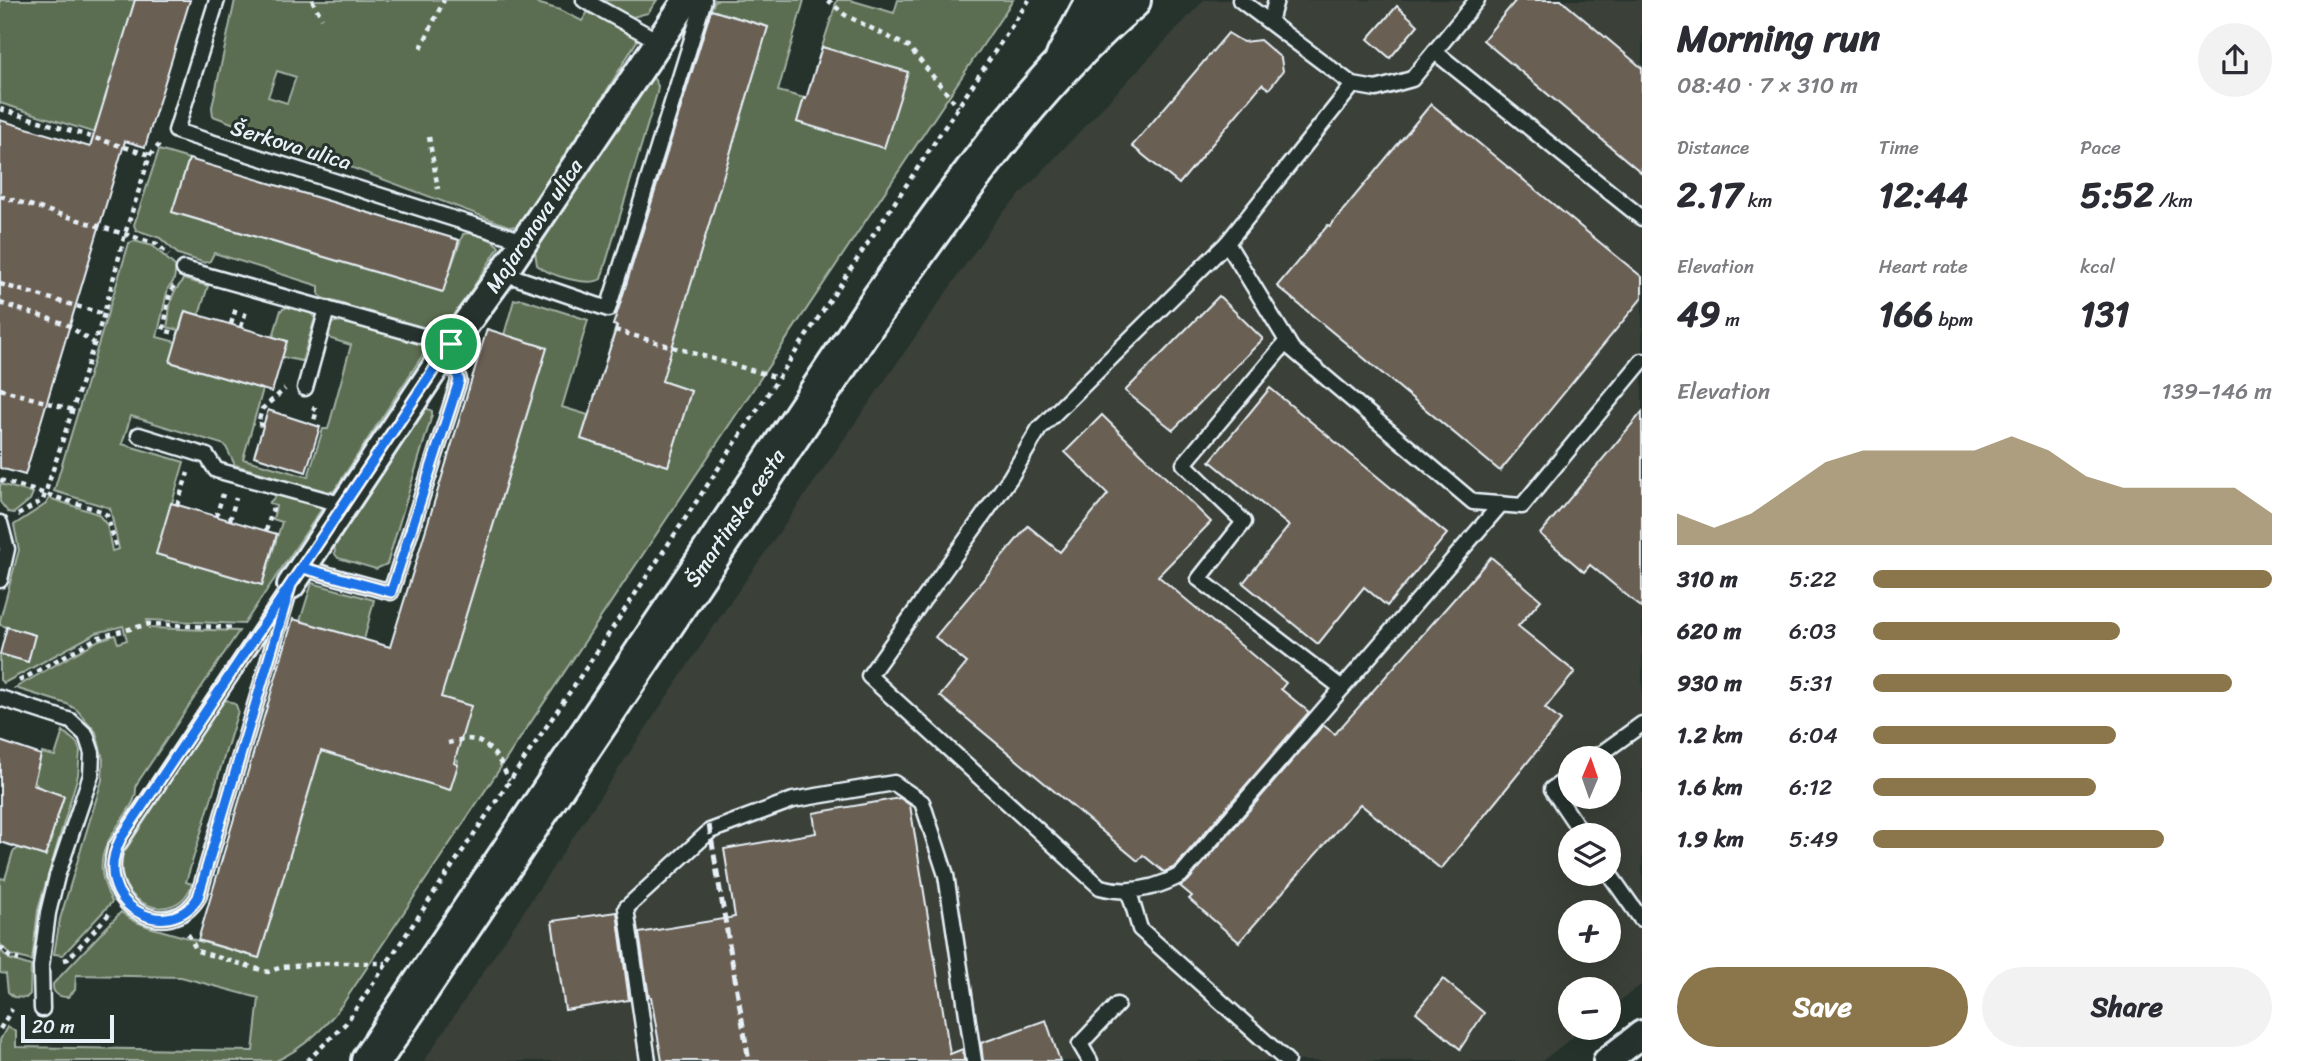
<!DOCTYPE html>
<meta charset="utf-8">
<style>
body{margin:0;font-family:Sriracha,sans-serif;background:#f2f2f3;color:#2b2b33;height:100vh;display:flex;flex-direction:column;font-size:26px;white-space:nowrap}
*{box-sizing:border-box;margin:0}
p{font-size:23px;color:#7c7c81}
.icon{flex:none;width:38px;height:38px;fill:none;stroke:currentColor;stroke-width:2;stroke-linecap:round;stroke-linejoin:round}
.map{position:relative;flex:1;overflow:hidden}
.drawer{display:flex;flex-direction:column;background:#fff;width:665px}
.drawer>*{flex:none}
.needle{width:46px;rotate:2deg}
.controls{position:absolute;left:1558px;top:746px;display:grid;gap:14px}
.controls a{display:grid;place-items:center;width:63px;height:63px;border-radius:50%;background:#fff;box-shadow:0 7px 28px #0002;font-size:35px}
.scale{position:absolute;left:21px;bottom:18px;width:93px;box-sizing:border-box;padding-left:7px;border:4px solid #e8f1f8;border-top:0;font-size:19px;line-height:24px;white-space:nowrap;color:#e8f1f8;-webkit-text-stroke:5px #26332d;paint-order:stroke}
.pin{position:absolute;display:grid;place-items:center;width:60px;height:60px;color:#fff;margin:-30px;border:4px solid #fff;border-radius:50%;box-shadow:0 2px 7px #0007}
.round{display:grid;place-items:center;flex:none;width:74px;height:74px;border-radius:37px;background:#f2f2f3}
.summary{display:flex;align-items:center;justify-content:space-between;height:119px;padding:0 35px}
h1{font-size:38px;font-weight:800;line-height:52px}
.stats{display:grid;grid-template-columns:repeat(3,1fr);gap:10px;height:119px;padding:7px 35px}
.stats div{display:grid;align-content:center}
.stats b{font-size:35px;font-weight:800}
.stats small{font-size:19px;font-weight:400}
.stats p{font-size:19px}
.chart{height:196px;padding:14px 35px}
.chart p{display:flex;justify-content:space-between}
.chart svg{width:100%;height:126px;margin-top:7px;fill:#8a764a;opacity:.7}
.primary-button{display:flex;gap:14px;margin-top:auto;padding:14px 35px}
.primary-button a{flex:1;height:80px;border-radius:42px;background:#8a764a;color:#fff;font-size:28px;font-weight:800;line-height:80px;text-align:center}
.primary-button a+a{background:#f2f2f3;color:#2b2b33}
ul{padding:0 35px;list-style:none;font-size:23px}
li{display:grid;grid-template-columns:112px 84px 1fr;align-items:center;height:52px}
li i{height:18px;border-radius:9px;background:#8a764a}
main{display:flex;flex:1;min-height:0}
.map>svg:first-child{display:block}
</style>
<main>
<div class="map">
<svg width="1642" height="1061" viewBox="0 0 1642 1061">
<rect width="100%" height="100%" fill="#26332d"/>
<filter id="ink" filterUnits="userSpaceOnUse"><feTurbulence type="fractalNoise" baseFrequency=".0143" numOctaves="2"/><feDisplacementMap in="SourceGraphic" scale="14" xChannelSelector="R" yChannelSelector="G"/><feConvolveMatrix kernelMatrix="1 2 1 2 8 2 1 2 1" color-interpolation-filters="sRGB"/></filter>
<g filter="url(#ink)">
<path fill="#3a4038" fill-rule="evenodd" d="M1204 0H1642V984L1608 1010V989H1570V1027H1586L1542 1061H424L718 620 998 218ZM1570 758H1608V796H1570ZM1570 835H1608V873H1570ZM1570 912H1608V950H1570Z"/>
<g fill="#5b6e51" stroke="#a2b0a4" stroke-width="2" fill-rule="evenodd">
<polygon points="0,0 135,0 95,133 0,103"/>
<path d="M235 0H527L560 10 582 21 589 10 638 39 527 223 511 227 213 116 212 107ZM277 71 296 77 287 103 268 97Z"/>
<polygon points="598,0 657,0 648,13 629,18"/>
<path d="M715 0H804L778 91 804 98 797 122 884 147 907 73 822 47 837 0H850L894 13 898 0H1013L344 1002C325 1028 305 1047 276 1061H0V1040L7 1027 16 1031V1047L253 1051 259 998 181 977 76 975 75 990 68 997C59 997 52 994 53 984L121 912 134 921 149 927 259 958 355 637 300 621 312 583 374 600 364 640 365 736 357 762 450 789 458 761 455 760 381 679 450 667 547 348 504 335 514 300 522 299 588 320 562 407 588 415 581 439 668 466 691 391 605 364 616 326 673 343 768 27 711 10Z"/>
<path d="M653 77 658 86 657 93 601 279C588 287 548 275 537 265L534 245 647 78Z"/>
<path d="M159 150 189 159 172 212 442 292 463 234C474 231 492 238 499 247L446 330 433 331 322 298 319 294V286L214 253 210 261 205 263 178 254 160 238 136 230 134 225Z"/>
<path d="M134 241 153 246 176 267C174 276 176 281 168 288L157 337 176 342 170 362 263 389 243 459 308 477 323 429H328L351 345 331 339 328 333 332 323 342 320 428 347 334 491 327 492 235 465 225 445 131 416 122 444 184 462 157 554 262 585 282 522 273 519 276 506 269 503 278 494 321 504V510L244 624 147 620 149 628 239 631 136 785C137 798 132 804 125 815 103 847 92 864 112 902L63 955 54 954 60 919 102 780 103 759 96 732 77 710 67 704 15 688 99 640 115 635 118 643 127 640 123 626 96 633 4 683 0 680V654L27 661 35 635 0 625V620L19 550 14 525 46 504 49 498 98 514 107 525 112 551 119 549 110 508 54 491 129 243Z"/>
<path d="M183 279 208 286 199 315 185 311 179 330 167 327C170 316 168 306 173 295 175 288 181 286 183 279Z"/>
<polygon points="291,305 309,311 315,318 302,361 282,357 287,341 273,337 281,310"/>
<polygon points="424,407 432,411 432,415 387,564 376,569 338,558 335,554 334,543"/>
<polygon points="0,484 33,493 30,500 14,513 8,512 0,502"/>
<path d="M227 700 236 705 238 711 186 882 192 884C177 928 111 906 123 854L222 702Z"/>
<polygon points="63,731 77,743 80,751 78,775 38,910 32,961 11,955 0,944 0,878 5,879 13,852 19,848 46,856 52,837 45,835 52,813 58,814 64,796 38,787 34,780 42,753 55,756"/>
<polygon points="0,950 9,959 31,966 30,994 26,998 14,997 8,992 6,974 0,973"/>
</g>
<g fill="#6a5f53" stroke="#e8f1f8" stroke-width="2">
<polygon points="135,0 190,0 145,147 125,141 25,475 0,468 0,120 90,147"/>
<polygon points="1516,0 1561,0 1642,68 1642,173 1483,40"/>
<polygon points="1397,6 1418,25 1390,58 1368,39"/>
<polygon points="711,10 768,27 662,381 691,391 668,466 581,439 617,326 613,325 621,301"/>
<polygon points="1228,33 1243,42 1260,40 1281,58 1283,71 1269,89 1262,84 1179,184 1132,146"/>
<polygon points="822,47 908,72 884,148 797,122 804,98 806,99"/>
<polygon points="1431,104 1642,277 1642,298 1500,471 1277,286 1328,225 1330,226"/>
<polygon points="189,159 459,240 443,292 172,212"/>
<polygon points="1219,296 1263,339 1173,430 1125,391"/>
<polygon points="185,311 287,341 272,392 170,362"/>
<polygon points="487,329 547,348 441,697 471,706 454,763 458,765 450,790 321,751 259,958 198,940 293,619 390,647"/>
<polygon points="1270,388 1447,534 1387,606 1364,587 1318,644 1243,583 1289,526 1210,461"/>
<polygon points="268,410 320,427 306,472 254,456"/>
<polygon points="1642,412 1642,608 1590,565 1584,572 1540,534"/>
<polygon points="1102,415 1211,522 1158,576 1286,683 1281,689 1309,712 1175,867 1164,872 1143,855 1138,861 940,696 967,663 935,637 1028,526 1060,552 1108,494 1065,452"/>
<polygon points="171,503 277,534 262,585 156,554"/>
<polygon points="1491,557 1541,600 1518,626 1575,672 1545,708 1561,721 1441,869 1360,804 1239,942 1189,899 1192,896 1180,886 1188,881 1323,725 1335,734"/>
<polygon points="7,627 35,635 28,662 0,654"/>
<polygon points="0,741 41,755 33,785 64,796 45,856 0,842"/>
<polygon points="900,798 910,805 950,1054 963,1049 964,1061 662,1061 651,997 649,997 639,933 735,917 724,849 816,833 813,813"/>
<polygon points="617,912 629,1000 565,1010 552,921"/>
<polygon points="1443,979 1484,1013 1460,1049 1416,1012"/>
<polygon points="1046,1020 1060,1061 983,1061 981,1043"/>
</g>
<g fill="none" stroke-linecap="round" stroke-linejoin="round">
<g stroke="#e8f1f8" stroke-width="19">
<g id="lane">
<polyline points="217,0 176,131 524,241"/>
<polyline points="584,0 660,42"/>
<polyline points="1240,0 1353,85 1376,89 1412,79 1477,0"/>
<polyline points="1270,22 1276,0"/>
<polyline points="1435,52 1642,218"/>
<polyline points="1353,85 1227,243 1292,349 1473,502 1522,506 1642,361"/>
<path d="M1227 243 1039 429 1010 478 869 676 1100 887C1129 895 1155 889 1181 875L1501 504"/>
<polyline points="184,269 451,344 459,381 391,592 303,568"/>
<polyline points="503,273 608,309 704,0"/>
<polyline points="1287,341 1184,464 1244,522 1199,579 1342,688"/>
<polyline points="305,388 327,309"/>
<polyline points="139,435 207,456 216,470 344,505"/>
<polyline points="0,523 7,549 0,580"/>
<path d="M291 585 198 897C170 944 99 908 115 849Z"/>
<polyline points="0,698 71,721 86,735 92,753 91,775 57,876 48,913 41,967 42,1009"/>
<polyline points="1595,758 1642,724"/>
<polyline points="1570,777 1552,789 1583,835"/>
<polyline points="1608,872 1641,919"/>
<polyline points="1129,892 1140,929 1287,1061"/>
<polyline points="648,1061 626,908 710,831 793,800 894,783 922,802 946,875 974,1061"/>
<polyline points="1090,1061 1080,1044 1117,1005"/>
</g>
</g>
<g stroke="#e8f1f8" stroke-width="32">
<g id="street">
<polyline points="291,585 451,344 503,273 687,0"/>
<polyline points="1607,1061 1642,1034"/>
</g>
</g>
<g stroke="#e8f1f8" stroke-width="44">
<polyline id="secondary" points="1066,57 1096,0"/>
</g>
<g stroke="#e8f1f8" stroke-width="44">
<path id="primary" d="M371 1061 881 300C957 195 1031 84 1131 0"/>
</g>
<g stroke="#e8f1f8" stroke-width="4.5" stroke-dasharray="5 5" stroke-linecap="butt">
<polyline points="312,0 322,18"/>
<polyline points="828,0 845,15 909,47 958,107"/>
<polyline points="421,48 444,0"/>
<polyline points="0,109 150,155"/>
<polyline points="429,137 438,189"/>
<polyline points="0,196 157,244 169,255"/>
<polyline points="0,284 104,314"/>
<path d="M174 286C165 300 168 315 163 330L178 334"/>
<polyline points="0,303 66,324 94,343"/>
<polyline points="231,324 237,305"/>
<polyline points="241,327 247,308"/>
<polyline points="615,330 778,378"/>
<polyline points="0,389 73,410"/>
<polyline points="312,408 317,410 313,424"/>
<polyline points="263,425 258,424 262,409 285,389"/>
<polyline points="0,480 101,511 107,515 117,550"/>
<polyline points="177,505 188,473"/>
<polyline points="18,515 43,500 104,314 125,234 150,155 159,145"/>
<polyline points="216,517 223,494"/>
<polyline points="230,520 236,498"/>
<polyline points="266,531 273,508"/>
<polyline points="19,681 99,637 149,624 236,628"/>
<path d="M448 743C453 742 460 739 465 739 489 738 501 762 509 780"/>
<polyline points="188,934 197,951 268,972 282,967 331,963 386,963"/>
<polyline points="0,947 10,957 19,960"/>
<polyline points="64,960 68,959 109,914"/>
<polyline points="0,1029 12,1009"/>
<polyline points="307,1061 346,1023 387,963 594,656 1029,0"/>
</g>
<use href="#lane" stroke="#26332d" stroke-width="14"/>
<use href="#street" stroke="#26332d" stroke-width="26"/>
<use href="#secondary" stroke="#26332d" stroke-width="38"/>
<use href="#primary" stroke="#26332d" stroke-width="38"/>
<polyline stroke="#e8f1f8" stroke-width="5" stroke-dasharray="10 5" stroke-linecap="butt" points="709,825 749,1061"/>
</g>
</g>
<g fill="none" stroke-linecap="round" stroke-linejoin="round" filter="url(#ink)">
<g stroke="#fff" stroke-width="14">
<path id="route" d="M451 344 121 838C87 904 169 946 198 897L291 585 303 568 391 592 459 381 451 344"/>
</g>
<use href="#route" stroke="#1a73e8" stroke-width="9"/>
</g>
<g text-anchor="middle" stroke-width="6" stroke-linejoin="round" paint-order="stroke">
<g font-size="21" fill="#e8f1f8" stroke="#26332d">
<text transform="translate(291 145) rotate(17)" y="7">Šerkova ulica</text>
<text transform="translate(534 226) rotate(-56)" y="7">Majaronova ulica</text>
<text transform="translate(735 518) rotate(-56)" y="7">Šmartinska cesta</text>
</g>
</g>
</svg>
<div class="controls">
<a><svg class="needle" viewBox="-14 -14 28 28"><path d="M0-13l5 13h-10z" fill="#e53935"/><path d="M0 13l5-13h-10z" fill="#7c7c81"/></svg></a>
<a><svg class="icon" aria-label="layers" viewBox="0 0 24 24"><path d="M12 4l9 5-9 5-9-5zM3 14l9 5 9-5"/></svg></a>
<a>+</a>
<a>−</a>
</div>
<div class="scale">20 m</div>
<div class="pin" style="left:451px;top:344px;background:#1e9e55"><svg class="icon" aria-label="arrive" viewBox="0 0 24 24"><path d="M6 21V4h12l-3 4 3 4H6"/></svg></div>
</div>
<section class="drawer">
<div class="summary"><div><h1>Morning run</h1><p>08:40 · 7 × 310 m</p></div><a class="round"><svg class="icon" aria-label="share" viewBox="0 0 24 24"><path d="M12 15V3M7 8l5-5 5 5M5 13v7h14v-7"/></svg></a></div>
<div class="stats">
<div><p>Distance</p><b>2.17<small> km</small></b></div>
<div><p>Time</p><b>12:44</b></div>
<div><p>Pace</p><b>5:52<small> /km</small></b></div>
</div>
<div class="stats">
<div><p>Elevation</p><b>49<small> m</small></b></div>
<div><p>Heart rate</p><b>166<small> bpm</small></b></div>
<div><p>kcal</p><b>131</b></div>
</div>
<div class="chart"><p><span>Elevation</span>139–146 m</p>
<svg viewBox="0 0 160 44" preserveAspectRatio="none"><path d="M0 44V33L10 38L20 33L30 24L40 15L50 11L60 11L70 11L80 11L90 6L100 11L110 20L120 24L130 24L140 24L150 24L160 33V44z"/></svg>
</div>
<ul>
<li><b>310 m</b>5:22<i style="width:100%"></i></li>
<li><b>620 m</b>6:03<i style="width:62%"></i></li>
<li><b>930 m</b>5:31<i style="width:90%"></i></li>
<li><b>1.2 km</b>6:04<i style="width:61%"></i></li>
<li><b>1.6 km</b>6:12<i style="width:56%"></i></li>
<li><b>1.9 km</b>5:49<i style="width:73%"></i></li>
</ul>
<div class="primary-button"><a>Save</a><a>Share</a></div>
</section>
</main>
